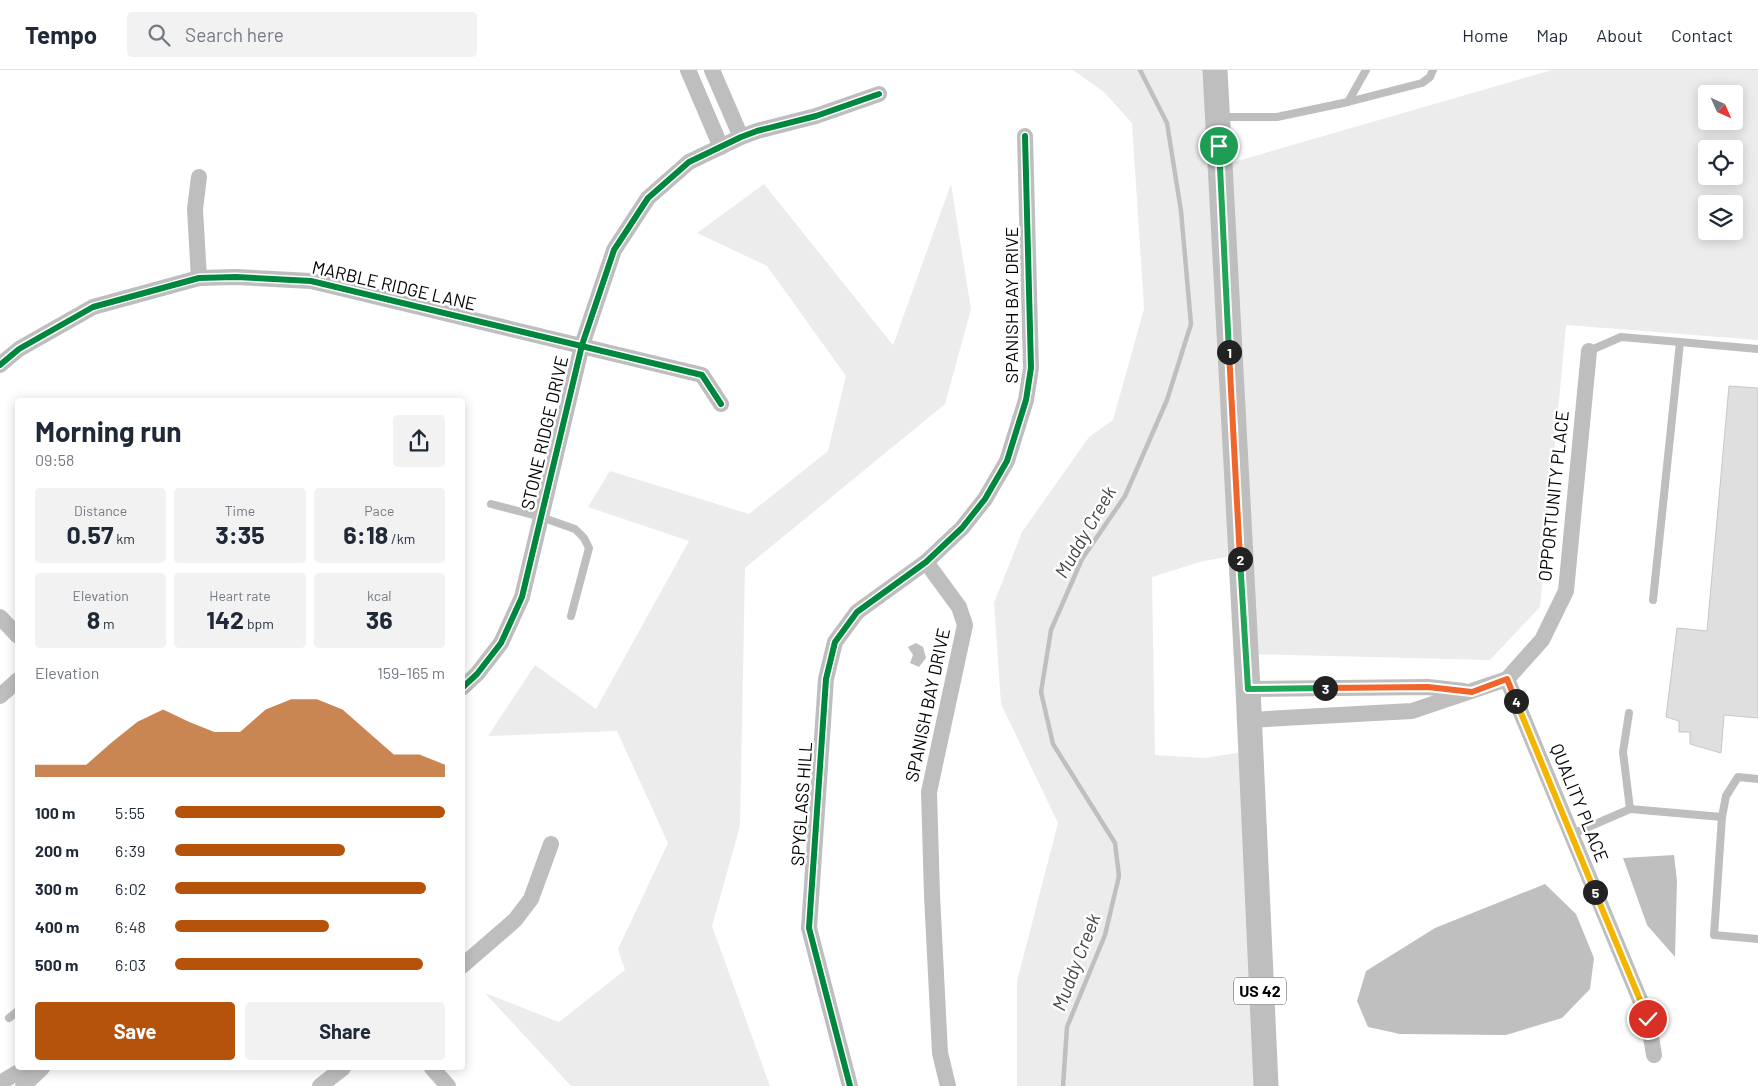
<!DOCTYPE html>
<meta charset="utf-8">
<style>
body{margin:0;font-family:Barlow,sans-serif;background:#f2f2f3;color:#1f2937;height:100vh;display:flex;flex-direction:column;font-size:19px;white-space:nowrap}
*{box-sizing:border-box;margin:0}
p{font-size:16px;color:#747a83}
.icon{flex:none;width:28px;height:28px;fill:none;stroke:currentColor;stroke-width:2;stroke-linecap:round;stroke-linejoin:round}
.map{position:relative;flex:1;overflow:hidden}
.side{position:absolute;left:15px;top:328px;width:450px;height:672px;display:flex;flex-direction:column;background:#fff;border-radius:5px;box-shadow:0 2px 12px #0003}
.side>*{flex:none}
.needle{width:32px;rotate:135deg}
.fabs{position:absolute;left:1698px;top:15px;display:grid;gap:10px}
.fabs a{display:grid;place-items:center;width:45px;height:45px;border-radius:5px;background:#fff;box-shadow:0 2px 12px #0003;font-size:25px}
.pin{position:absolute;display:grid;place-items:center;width:42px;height:42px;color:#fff;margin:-21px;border:2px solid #fff;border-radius:50%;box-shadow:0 1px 5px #0007}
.km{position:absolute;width:25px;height:25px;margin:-12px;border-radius:50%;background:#222;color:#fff;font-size:14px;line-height:25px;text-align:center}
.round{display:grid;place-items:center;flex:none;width:52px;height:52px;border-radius:5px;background:#f2f2f3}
.headline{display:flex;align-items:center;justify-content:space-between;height:85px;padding:0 20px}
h1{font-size:28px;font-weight:700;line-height:38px}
.stats{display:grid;grid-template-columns:repeat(3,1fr);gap:8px;height:85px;padding:5px 20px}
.stats div{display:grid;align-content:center;border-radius:5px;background:#f2f2f3;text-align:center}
.stats b{font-size:25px;font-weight:700}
.stats small{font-size:14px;font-weight:400}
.stats p{font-size:14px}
.chart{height:140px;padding:10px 20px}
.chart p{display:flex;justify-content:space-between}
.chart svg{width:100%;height:90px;margin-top:5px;fill:#b45309;opacity:.7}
.button{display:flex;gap:10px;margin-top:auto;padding:10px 20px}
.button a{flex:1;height:58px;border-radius:5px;background:#b45309;color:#fff;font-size:20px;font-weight:700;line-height:58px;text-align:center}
.button a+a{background:#f2f2f3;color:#1f2937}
ul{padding:0 20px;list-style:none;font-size:16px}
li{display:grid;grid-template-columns:80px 60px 1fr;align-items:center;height:38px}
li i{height:12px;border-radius:6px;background:#b45309}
header{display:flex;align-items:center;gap:30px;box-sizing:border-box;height:70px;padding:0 25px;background:#fff;border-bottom:1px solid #e0e1e3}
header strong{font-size:24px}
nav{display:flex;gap:28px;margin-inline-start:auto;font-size:18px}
.search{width:350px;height:45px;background:#f2f2f3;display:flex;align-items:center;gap:12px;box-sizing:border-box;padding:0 18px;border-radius:5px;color:#747a83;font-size:19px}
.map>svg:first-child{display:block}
</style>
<header>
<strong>Tempo</strong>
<div class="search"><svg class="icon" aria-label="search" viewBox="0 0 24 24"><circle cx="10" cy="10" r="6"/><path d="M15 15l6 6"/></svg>Search here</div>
<nav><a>Home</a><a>Map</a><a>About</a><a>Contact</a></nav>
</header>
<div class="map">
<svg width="1758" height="1016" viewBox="0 0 1758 1016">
<rect width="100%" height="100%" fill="#fff"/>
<g fill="#ececec" fill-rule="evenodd">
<path d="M1073 0H1215L1220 96 1552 0H1758V270L1566 255 1540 537 1490 590 1246 584 1240 485 1203 491 1152 507 1155 685 1204 688 1250 681 1266 1016H1017V911L1058 753 1001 634 994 533 1022 462 1089 367 1113 350 1144 239 1132 53 1104 22ZM1706 24H1734V51H1706ZM1706 79H1734V106H1706ZM1706 134H1734V161H1706Z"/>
<polygon points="764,114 893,275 951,114 971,239 945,334 745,498 740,756 712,856 770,1016 571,1016 485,923 559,952 625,900 618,879 668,773 617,661 488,666 535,595 596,639 689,471 588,437 610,401 749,444 828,381 846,306 767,196 697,163"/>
</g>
<g fill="#bfbfbf">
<polygon points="916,573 923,577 926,588 919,597 910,593 913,585 908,577"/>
<polygon points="1674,785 1677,811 1675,887 1647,855 1623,788"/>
<polygon points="1545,814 1576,844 1594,888 1590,919 1562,948 1506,965 1400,964 1368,957 1357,931 1366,901 1435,858"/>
</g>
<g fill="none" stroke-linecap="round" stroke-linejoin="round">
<polyline stroke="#bfbfbf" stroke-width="4.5" points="1063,1016 1067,957 1105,865 1119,806 1115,773 1053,674 1041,622 1051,560 1082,489 1125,426 1167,330 1191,254 1181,141 1167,53 1140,0"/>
</g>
<polygon fill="#dfdfdf" stroke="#c7c7c7" points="1729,316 1758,318 1758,648 1724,645 1721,683 1690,674 1690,662 1679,662 1679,651 1666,647 1677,558 1707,561"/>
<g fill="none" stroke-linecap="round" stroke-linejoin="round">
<g stroke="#bebebe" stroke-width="8">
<polyline points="1348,32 1422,13 1430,7 1433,0"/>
<polyline points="1222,47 1277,47 1348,32 1366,0"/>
<polyline points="1680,272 1758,279"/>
<polyline points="1589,281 1621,267 1680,272 1653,530"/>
<polyline points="491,434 541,447 575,459 584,468 589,478 571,546"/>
<polyline points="1629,643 1623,682 1630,739"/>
<polyline points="1758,709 1738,707 1726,726 1722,747 1714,865 1758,869"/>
<polyline points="1570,765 1630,739 1722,747"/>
<polyline points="9,948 18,941"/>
</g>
<g stroke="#bebebe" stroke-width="16">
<polyline points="688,0 721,77"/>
<polyline points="712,0 741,67"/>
<polyline points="199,208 195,139 199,107"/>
<polyline points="0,295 19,279 93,237 199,208 236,207 311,211 702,305 721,334"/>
<polyline points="926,492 959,537 965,555 929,722 932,825 940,983 948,1016"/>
<polyline points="0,547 18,566"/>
<polyline points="1507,609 1648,949 1654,985"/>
<polyline points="462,618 477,604 501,573 522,527 582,275 614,180 648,128 689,92 741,67 757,61 816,46 879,24"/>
<polyline points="1248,619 1428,617 1464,621"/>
<polyline points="0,626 18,610"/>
<polyline points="1249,650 1412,641 1507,609 1542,570 1566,521 1589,281"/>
<polyline points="462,896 515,850 531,829 551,774"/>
<polyline points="432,998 448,1016"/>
<polyline points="0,1013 25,998"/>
<polyline points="23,1016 42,998"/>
<polyline points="320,1016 343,998"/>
<polyline points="850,1016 809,858 826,609 835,572 857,542 926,492 962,458 985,429 1007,391 1026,330 1031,298 1025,66"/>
</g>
<polyline stroke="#bebebe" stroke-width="25" points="1215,0 1248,619 1266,1016"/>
<g stroke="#fff" stroke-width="9">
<g id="cycleway">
<polyline points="0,295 19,279 93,237 199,208 236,207 311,211 702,305 721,334"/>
<polyline points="462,618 477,604 501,573 522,527 582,275 614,180 648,128 689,92 741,67 757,61 816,46 879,24"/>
<polyline points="850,1016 809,858 826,609 835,572 857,542 926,492 962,458 985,429 1007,391 1026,330 1031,298 1025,66"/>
</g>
</g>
<use href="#cycleway" stroke="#00873e" stroke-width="6"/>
</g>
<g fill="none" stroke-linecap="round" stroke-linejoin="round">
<g stroke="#fff" stroke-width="10">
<polyline id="split-1" points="1219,76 1229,282"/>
</g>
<g stroke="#fff" stroke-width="10">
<polyline id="split-2" points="1229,282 1240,489"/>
</g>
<g stroke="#fff" stroke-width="10">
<polyline id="split-3" points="1240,489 1248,619 1325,618"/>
</g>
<g stroke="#fff" stroke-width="10">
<polyline id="split-4" points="1325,618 1428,617 1472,622 1507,609 1516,631"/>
</g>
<g stroke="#fff" stroke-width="10">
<polyline id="split-5" points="1516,631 1595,822"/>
</g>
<g stroke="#fff" stroke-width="10">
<polyline id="split-6" points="1595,822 1648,949"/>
</g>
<use href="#split-1" stroke="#22a559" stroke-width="6"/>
<use href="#split-2" stroke="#f0652b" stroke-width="6"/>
<use href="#split-3" stroke="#22a559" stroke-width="6"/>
<use href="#split-4" stroke="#f0652b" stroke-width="6"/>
<use href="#split-5" stroke="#f5b400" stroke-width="6"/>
<use href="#split-6" stroke="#f5b400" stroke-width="6"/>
</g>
<g text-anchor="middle" stroke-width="5" stroke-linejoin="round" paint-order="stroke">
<rect fill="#fff" stroke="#4c4c4c" stroke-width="1" x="1234" y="907.5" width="52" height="27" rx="4"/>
<g font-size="16" font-weight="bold" fill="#000">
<text x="1260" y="927">US 42</text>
</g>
<g font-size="18" fill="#000" stroke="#fff">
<text transform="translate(394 216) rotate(13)" y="6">MARBLE RIDGE LANE</text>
<text transform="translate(1012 235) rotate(-90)" y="6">SPANISH BAY DRIVE</text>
<text transform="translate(545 363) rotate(-77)" y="6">STONE RIDGE DRIVE</text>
<text transform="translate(1554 426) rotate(-84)" y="6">OPPORTUNITY PLACE</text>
<text transform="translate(928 635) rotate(-78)" y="6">SPANISH BAY DRIVE</text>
<text transform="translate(1579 733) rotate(68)" y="6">QUALITY PLACE</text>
<text transform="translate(802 734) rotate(-86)" y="6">SPYGLASS HILL</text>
</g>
<g font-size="19" font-style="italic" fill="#444" stroke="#fff">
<text transform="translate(1085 462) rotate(-60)" y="7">Muddy Creek</text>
<text transform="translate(1076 892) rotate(-69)" y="7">Muddy Creek</text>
</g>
</g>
</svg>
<div class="fabs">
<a><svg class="needle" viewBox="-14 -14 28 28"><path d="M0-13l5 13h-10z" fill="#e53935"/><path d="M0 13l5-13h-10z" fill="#747a83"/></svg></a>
<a><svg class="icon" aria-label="locate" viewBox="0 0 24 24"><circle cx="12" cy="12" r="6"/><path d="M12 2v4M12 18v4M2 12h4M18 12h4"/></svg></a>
<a><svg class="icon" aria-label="layers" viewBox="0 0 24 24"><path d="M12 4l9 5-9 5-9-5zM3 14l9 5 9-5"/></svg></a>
</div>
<div class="pin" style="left:1219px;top:76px;background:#1e9e55"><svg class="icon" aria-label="arrive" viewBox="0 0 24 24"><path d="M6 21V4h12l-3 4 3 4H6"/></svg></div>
<div class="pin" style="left:1648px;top:949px;background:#d93025"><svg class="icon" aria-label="check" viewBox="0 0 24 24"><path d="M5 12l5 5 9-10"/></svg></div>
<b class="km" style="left:1229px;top:282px">1</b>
<b class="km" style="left:1240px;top:489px">2</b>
<b class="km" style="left:1325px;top:618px">3</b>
<b class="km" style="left:1516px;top:631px">4</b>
<b class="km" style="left:1595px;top:822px">5</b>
<section class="side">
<div class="headline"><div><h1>Morning run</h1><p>09:58</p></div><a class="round"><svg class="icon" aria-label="share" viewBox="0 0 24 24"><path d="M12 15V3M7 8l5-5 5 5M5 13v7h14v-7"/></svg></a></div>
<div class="stats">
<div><p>Distance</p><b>0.57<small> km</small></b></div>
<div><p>Time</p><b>3:35</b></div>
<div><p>Pace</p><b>6:18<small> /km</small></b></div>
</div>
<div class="stats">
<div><p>Elevation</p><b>8<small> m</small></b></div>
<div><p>Heart rate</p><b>142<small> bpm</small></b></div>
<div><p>kcal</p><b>36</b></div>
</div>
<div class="chart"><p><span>Elevation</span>159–165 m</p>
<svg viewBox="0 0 160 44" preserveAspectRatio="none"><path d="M0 44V38L10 38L20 38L30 27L40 17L50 11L60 17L70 22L80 22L90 11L100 6L110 6L120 11L130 22L140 33L150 33L160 38V44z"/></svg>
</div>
<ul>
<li><b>100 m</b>5:55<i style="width:100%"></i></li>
<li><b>200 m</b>6:39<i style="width:63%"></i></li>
<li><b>300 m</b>6:02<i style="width:93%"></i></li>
<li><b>400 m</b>6:48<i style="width:57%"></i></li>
<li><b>500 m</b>6:03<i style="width:92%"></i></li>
</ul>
<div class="button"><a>Save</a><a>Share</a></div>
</section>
</div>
